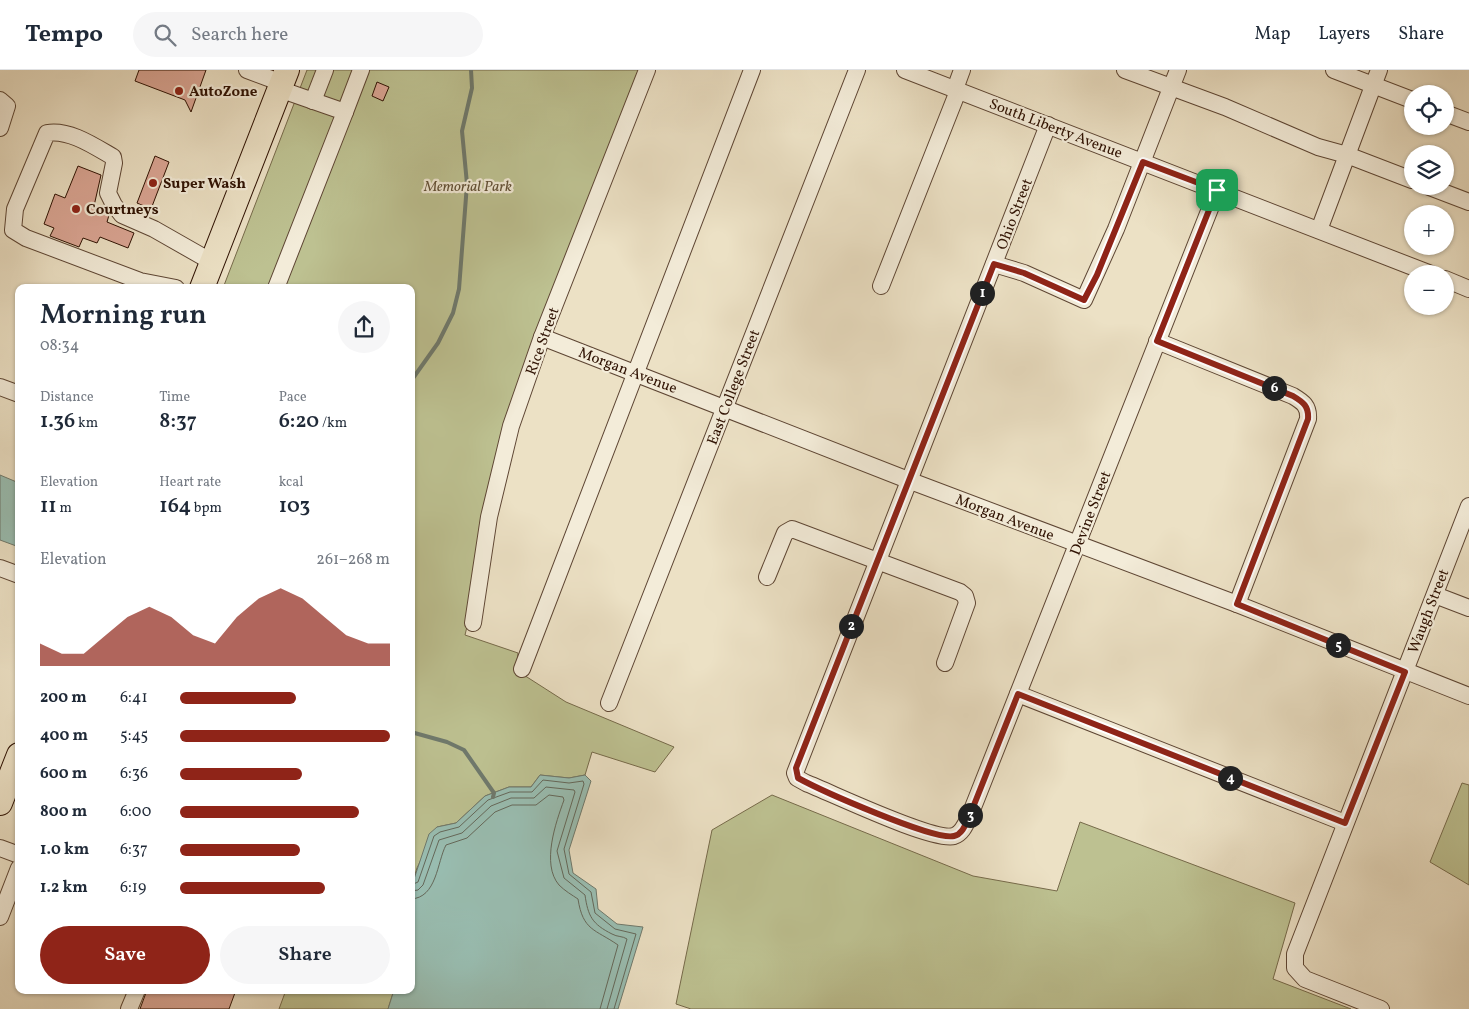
<!DOCTYPE html>
<meta charset="utf-8">
<style>
body{margin:0;font-family:Vollkorn,serif;background:#f6f6f7;color:#1f2937;height:100vh;display:flex;flex-direction:column;font-size:19px;white-space:nowrap}
*{box-sizing:border-box;margin:0}
p{font-size:16px;color:#747a83}
.icon{flex:none;width:28px;height:28px;fill:none;stroke:currentColor;stroke-width:2;stroke-linecap:round;stroke-linejoin:round}
.map{position:relative;flex:1;overflow:hidden}
.drawer{position:absolute;left:15px;top:214px;width:400px;height:710px;display:flex;flex-direction:column;background:#fff;border-radius:10px;box-shadow:0 1px 4px #0004}
.drawer>*{flex:none}
.buttons{position:absolute;left:1404px;top:15px;display:grid;gap:10px}
.buttons a{display:grid;place-items:center;width:50px;height:50px;border-radius:50%;background:#fff;box-shadow:0 1px 4px #0004;font-size:25px}
.pin{position:absolute;display:grid;place-items:center;width:42px;height:42px;color:#fff;margin:-21px;border-radius:10px;box-shadow:0 2px 8px #0006}
.km{position:absolute;width:25px;height:25px;margin:-12px;border-radius:50%;background:#222;color:#fff;font-size:14px;line-height:25px;text-align:center}
.round{display:grid;place-items:center;flex:none;width:52px;height:52px;border-radius:26px;background:#f6f6f7}
.head{display:flex;align-items:center;justify-content:space-between;height:85px;padding:0 25px}
h1{font-size:28px;font-weight:600;line-height:38px}
.metrics{display:grid;grid-template-columns:repeat(3,1fr);gap:8px;height:85px;padding:5px 25px}
.metrics div{display:grid;align-content:center}
.metrics b{font-size:21px;font-weight:600}
.metrics small{font-size:14px;font-weight:400}
.metrics p{font-size:14px}
.chart{height:140px;padding:10px 25px}
.chart p{display:flex;justify-content:space-between}
.chart svg{width:100%;height:90px;margin-top:5px;fill:#8f2418;opacity:.7}
.action{display:flex;gap:10px;margin-top:auto;padding:10px 25px}
.action a{flex:1;height:58px;border-radius:30px;background:#8f2418;color:#fff;font-size:20px;font-weight:600;line-height:58px;text-align:center}
.action a+a{background:#f6f6f7;color:#1f2937}
ul{padding:0 25px;list-style:none;font-size:16px}
li{display:grid;grid-template-columns:80px 60px 1fr;align-items:center;height:38px}
li i{height:12px;border-radius:6px;background:#8f2418}
header{display:flex;align-items:center;gap:30px;box-sizing:border-box;height:70px;padding:0 25px;background:#fff;border-bottom:1px solid #e0e1e3}
header strong{font-size:24px}
nav{display:flex;gap:28px;margin-inline-start:auto;font-size:18px}
.search{width:350px;height:45px;background:#f6f6f7;display:flex;align-items:center;gap:12px;box-sizing:border-box;padding:0 18px;border-radius:28px;color:#747a83;font-size:19px}
.map>svg:first-child{display:block}
</style>
<header>
<strong>Tempo</strong>
<div class="search"><svg class="icon" aria-label="search" viewBox="0 0 24 24"><circle cx="10" cy="10" r="6"/><path d="M15 15l6 6"/></svg>Search here</div>
<nav><a>Map</a><a>Layers</a><a>Share</a></nav>
</header>
<div class="map">
<svg width="1469" height="939" viewBox="0 0 1469 939">
<rect width="100%" height="100%" fill="#ece1c5"/>
<filter id="stains"><feTurbulence type="fractalNoise" baseFrequency=".004" numOctaves="4"/><feColorMatrix values="0 0 0 0 .2 0 0 0 0 .09 0 0 0 0 .02 0 0 0 .5 -.17"/></filter>
<radialGradient id="worn" r=".72"><stop offset=".6" stop-color="#630" stop-opacity="0"/><stop offset="1" stop-color="#630" stop-opacity=".3"/></radialGradient>
<g fill="#bdc191" stroke="#766a4a">
<polygon points="307,0 639,0 537,262 465,565 518,583 516,600 566,632 674,677 655,702 592,682 585,705 569,708 540,705 531,717 509,717 485,726 456,753 437,757 417,798 411,818 411,218 223,218"/>
<polygon points="1462,713 1469,715 1469,815 1430,792"/>
<polygon points="772,725 973,806 1057,821 1080,752 1295,833 1273,909 1351,939 691,939 676,934 712,760"/>
<polygon points="286,920 394,920 388,939 279,939"/>
</g>
<g fill="#99beb2" stroke="#6f796c">
<polygon points="0,405 19,413 19,477 0,470"/>
<polygon points="540,705 569,708 585,705 591,711 569,780 573,803 596,819 598,839 617,854 643,857 618,939 388,939 394,920 411,920 411,818 429,764 437,757 456,753 485,726 509,717 531,717"/>
</g>
<g fill="none" stroke-linecap="round" stroke-linejoin="round">
<g stroke="#64685a" stroke-width="1">
<polyline points="411,815 418,812 434,766 440,762 459,757 488,730 510,722 532,722 543,710 569,713 583,711 584,714 564,779 569,804 591,822 595,843 615,859 636,864 614,939"/>
<path d="M411 821 418 820 423 815 439 770 462 763 491 736 511 728H534L546 717 574 720 575 722 557 781 564 808 585 825C588 846 592 854 612 864 617 867 623 866 627 869L607 939"/>
<path d="M411 829C437 828 437 792 446 775L467 768 495 742 512 735H536L549 725 563 727 564 730C556 752 541 794 559 815 565 821 572 825 578 829 583 861 595 859 618 875L600 939"/>
</g>
<g stroke="#6f796c" stroke-width="4">
<polyline points="411,311 438,273 453,243 459,219 467,114 462,61 472,18 471,0"/>
<polyline points="411,662 447,672 464,680 494,723 493,727"/>
</g>
</g>
<g fill="#dba695" stroke="#2f1203">
<polygon points="139,0 206,0 191,42 185,30 135,11"/>
<polygon points="377,12 389,17 383,31 372,26"/>
<polygon points="155,86 169,92 151,139 137,133"/>
<polygon points="78,96 101,105 94,136 105,140 109,145 107,152 134,163 128,178 100,167 97,173 83,168 79,177 50,166 54,158 44,154 55,124 65,128"/>
<polygon points="147,920 236,920 229,939 140,939"/>
</g>
<g fill="none" stroke-linecap="round" stroke-linejoin="round">
<g stroke="#5e4634" stroke-width="18">
<g id="minor">
<polyline points="247,0 282,13"/>
<polyline points="905,0 1431,204"/>
<polyline points="1125,0 1225,37 1318,77 1347,85 1412,110"/>
<polyline points="1334,0 1412,30"/>
<polyline points="955,19 962,0"/>
<polyline points="0,30 7,36 0,58"/>
<polyline points="313,31 325,0"/>
<polyline points="345,42 361,0"/>
<polyline points="1445,43 1469,52"/>
<path d="M1048 55 795 703 797 708 806 713C832 723 933 772 954 766 963 763 966 753 970 745L1217 121"/>
<polyline points="1427,116 1469,132"/>
<polyline points="1319,160 1379,0"/>
<polyline points="994,194 1024,203 1084,230 1116,159 1178,0"/>
<polyline points="1445,209 1469,219"/>
<polyline points="881,216 958,21"/>
<path d="M176 218 140 211 26 168 13 160 15 139 47 63C69 59 94 76 113 87L114 93 108 123 114 135 122 145 154 159 212 192"/>
<polyline points="276,218 345,42 279,19"/>
<polyline points="542,267 908,410 1237,534 1469,626"/>
<path d="M1157 271 1293 326C1303 332 1309 336 1308 349L1237 534"/>
<polyline points="0,317 19,324"/>
<polyline points="0,498 19,505"/>
<polyline points="767,507 785,463 792,459 960,522 965,526 967,533 945,593"/>
<polyline points="1435,525 1469,538"/>
<polyline points="473,553 489,447 511,356 542,267 647,0"/>
<polyline points="522,599 752,0"/>
<polyline points="1018,624 1345,753"/>
<polyline points="609,633 857,0"/>
<polyline points="0,778 19,785"/>
<polyline points="0,847 19,798"/>
<polyline points="129,939 137,920"/>
<polyline points="1381,939 1305,909 1295,898 1295,884 1469,436"/>
</g>
</g>
<g stroke="#2f1203" stroke-width="26">
<g id="highway">
<polyline points="202,218 287,0"/>
<polyline points="0,733 19,685"/>
</g>
</g>
<use href="#minor" stroke="#f3ecd9" stroke-width="16"/>
<use href="#highway" stroke="#ece1c5" stroke-width="24"/>
</g>
<g fill="none" stroke-linecap="round" stroke-linejoin="round">
<g stroke="#fff" stroke-width="10">
<path id="route" d="M1143 92 1217 120 1157 271 1293 326C1303 332 1309 336 1308 349L1237 534 1405 602 1345 753 1018 624 970 745C966 753 963 764 954 766 934 771 820 720 798 708L796 698 994 194 1024 203 1084 230 1097 205Z"/>
</g>
<use href="#route" stroke="#8f2418" stroke-width="6"/>
</g>
<g fill="#8f2418" stroke="#f3ecd9" stroke-width="2">
<circle cx="179" cy="21" r="5"/>
<circle cx="153" cy="113" r="5"/>
<circle cx="76" cy="139" r="5"/>
</g>
<g text-anchor="middle" stroke-width="4.5" stroke-linejoin="round" paint-order="stroke">
<g font-size="15" font-weight="bold" fill="#2f1203" stroke="#f3ecd9" text-anchor="start">
<text x="189" y="26">AutoZone</text>
<text x="163" y="118">Super Wash</text>
<text x="86" y="144">Courtneys</text>
</g>
<g font-size="15" fill="#2f1203" stroke="#f3ecd9">
<text transform="translate(1056 58) rotate(21)" y="5">South Liberty Avenue</text>
<text transform="translate(1014 144) rotate(-69)" y="5">Ohio Street</text>
<text transform="translate(542 271) rotate(-70)" y="5">Rice Street</text>
<text transform="translate(628 300) rotate(21)" y="5">Morgan Avenue</text>
<text transform="translate(733 317) rotate(-69)" y="5">East College Street</text>
<text transform="translate(1090 443) rotate(-69)" y="5">Devine Street</text>
<text transform="translate(1005 447) rotate(21)" y="5">Morgan Avenue</text>
<text transform="translate(1428 541) rotate(-69)" y="5">Waugh Street</text>
</g>
<g font-size="15" font-style="italic" fill="#614f35" stroke="#f3ecd9">
<text x="468" y="121">Memorial Park</text>
</g>
</g>
<rect width="100%" height="100%" filter="url(#stains)"/>
<rect width="100%" height="100%" fill="url(#worn)"/>
</svg>
<div class="buttons">
<a><svg class="icon" aria-label="locate" viewBox="0 0 24 24"><circle cx="12" cy="12" r="6"/><path d="M12 2v4M12 18v4M2 12h4M18 12h4"/></svg></a>
<a><svg class="icon" aria-label="layers" viewBox="0 0 24 24"><path d="M12 4l9 5-9 5-9-5zM3 14l9 5 9-5"/></svg></a>
<a>+</a>
<a>−</a>
</div>
<div class="pin" style="left:1217px;top:120px;background:#1e9e55"><svg class="icon" aria-label="arrive" viewBox="0 0 24 24"><path d="M6 21V4h12l-3 4 3 4H6"/></svg></div>
<b class="km" style="left:982px;top:223px">1</b>
<b class="km" style="left:851px;top:556px">2</b>
<b class="km" style="left:970px;top:745px">3</b>
<b class="km" style="left:1230px;top:708px">4</b>
<b class="km" style="left:1338px;top:575px">5</b>
<b class="km" style="left:1274px;top:318px">6</b>
<section class="drawer">
<div class="head"><div><h1>Morning run</h1><p>08:34</p></div><a class="round"><svg class="icon" aria-label="share" viewBox="0 0 24 24"><path d="M12 15V3M7 8l5-5 5 5M5 13v7h14v-7"/></svg></a></div>
<div class="metrics">
<div><p>Distance</p><b>1.36<small> km</small></b></div>
<div><p>Time</p><b>8:37</b></div>
<div><p>Pace</p><b>6:20<small> /km</small></b></div>
</div>
<div class="metrics">
<div><p>Elevation</p><b>11<small> m</small></b></div>
<div><p>Heart rate</p><b>164<small> bpm</small></b></div>
<div><p>kcal</p><b>103</b></div>
</div>
<div class="chart"><p><span>Elevation</span>261–268 m</p>
<svg viewBox="0 0 160 44" preserveAspectRatio="none"><path d="M0 44V33L10 38L20 38L30 29L40 20L50 15L60 20L70 29L80 33L90 20L100 11L110 6L120 11L130 20L140 29L150 33L160 33V44z"/></svg>
</div>
<ul>
<li><b>200 m</b>6:41<i style="width:55%"></i></li>
<li><b>400 m</b>5:45<i style="width:100%"></i></li>
<li><b>600 m</b>6:36<i style="width:58%"></i></li>
<li><b>800 m</b>6:00<i style="width:85%"></i></li>
<li><b>1.0 km</b>6:37<i style="width:57%"></i></li>
<li><b>1.2 km</b>6:19<i style="width:69%"></i></li>
</ul>
<div class="action"><a>Save</a><a>Share</a></div>
</section>
</div>
